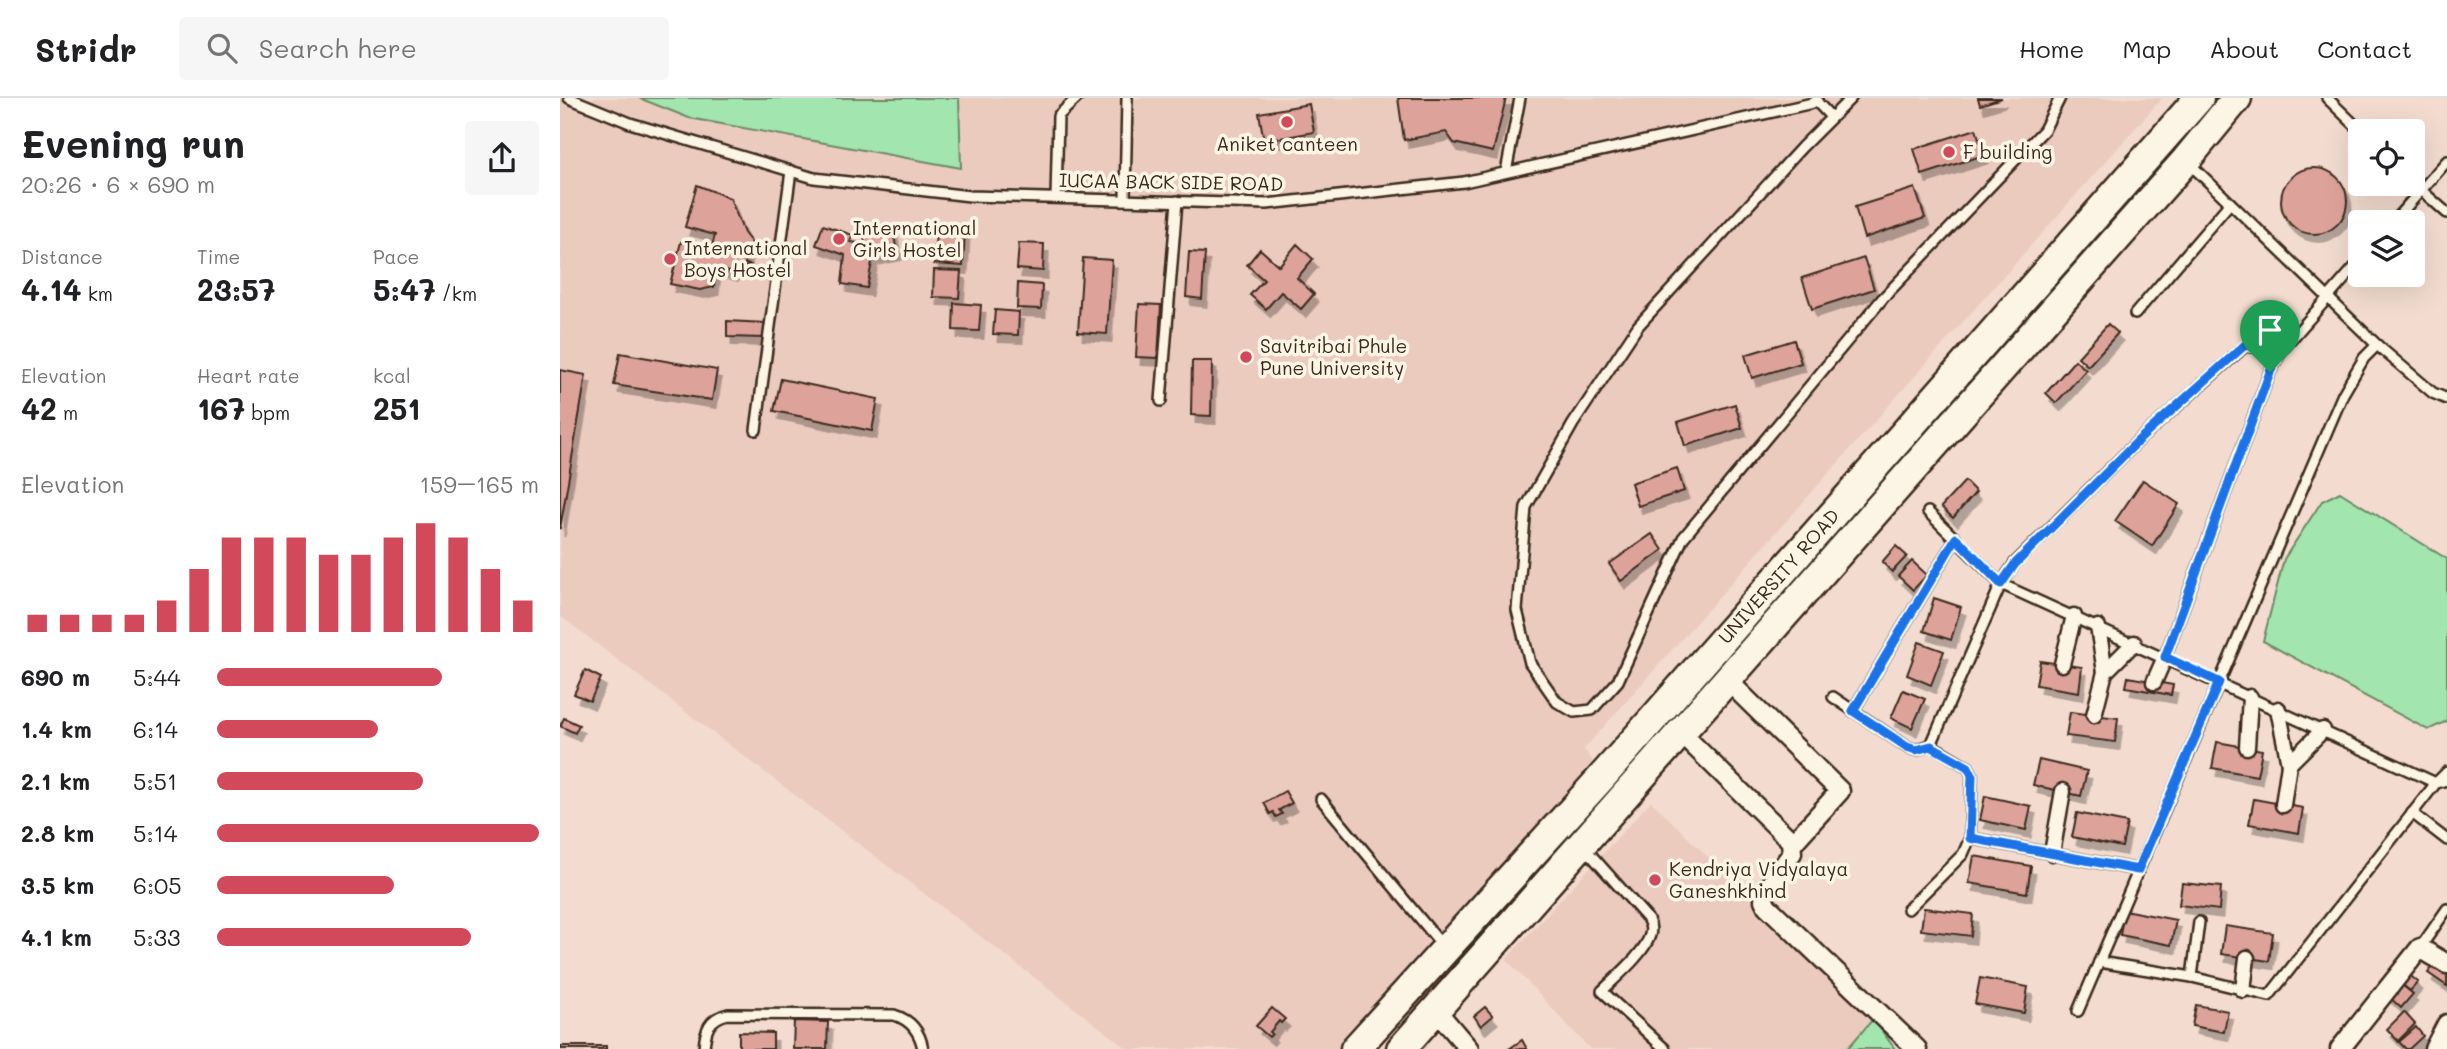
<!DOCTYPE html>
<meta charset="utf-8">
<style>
body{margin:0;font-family:Mali,sans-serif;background:#f6f6f6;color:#202124;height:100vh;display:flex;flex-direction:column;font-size:26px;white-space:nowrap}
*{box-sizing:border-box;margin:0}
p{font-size:23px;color:#757577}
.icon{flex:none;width:38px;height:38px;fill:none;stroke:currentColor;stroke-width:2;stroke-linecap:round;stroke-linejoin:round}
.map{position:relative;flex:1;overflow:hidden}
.side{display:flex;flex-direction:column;background:#fff;width:560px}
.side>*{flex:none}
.fabs{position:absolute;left:1788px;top:21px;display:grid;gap:14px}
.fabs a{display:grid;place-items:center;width:77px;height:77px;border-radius:7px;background:#fff;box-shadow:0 7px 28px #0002;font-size:35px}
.pin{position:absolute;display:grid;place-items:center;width:60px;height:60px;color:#fff;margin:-72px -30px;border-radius:50% 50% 50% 0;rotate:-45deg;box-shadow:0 0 7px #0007}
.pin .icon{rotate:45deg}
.round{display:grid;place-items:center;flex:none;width:74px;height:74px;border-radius:7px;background:#f6f6f6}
.headline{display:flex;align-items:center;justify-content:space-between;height:119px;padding:0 21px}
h1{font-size:38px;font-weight:800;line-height:52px}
.figures{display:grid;grid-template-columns:repeat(3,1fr);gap:10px;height:119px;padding:7px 21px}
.figures div{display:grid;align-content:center}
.figures b{font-size:30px;font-weight:800}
.figures small{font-size:19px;font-weight:400}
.figures p{font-size:19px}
.chart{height:196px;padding:14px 21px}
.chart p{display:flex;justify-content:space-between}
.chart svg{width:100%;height:126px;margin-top:7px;stroke:#d1495b;stroke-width:6}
ul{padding:0 21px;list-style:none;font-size:23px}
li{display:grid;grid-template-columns:112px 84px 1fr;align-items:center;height:52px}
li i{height:18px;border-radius:9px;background:#d1495b}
header{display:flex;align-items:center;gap:42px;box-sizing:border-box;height:98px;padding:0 35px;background:#fff;border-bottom:2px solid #e0e0e0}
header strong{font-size:33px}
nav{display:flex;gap:38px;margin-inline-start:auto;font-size:24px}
.search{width:490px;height:63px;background:#f6f6f6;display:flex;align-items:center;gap:18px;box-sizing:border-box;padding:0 24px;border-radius:7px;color:#757577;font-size:26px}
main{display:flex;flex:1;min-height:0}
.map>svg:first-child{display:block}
</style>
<header>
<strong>Stridr</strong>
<div class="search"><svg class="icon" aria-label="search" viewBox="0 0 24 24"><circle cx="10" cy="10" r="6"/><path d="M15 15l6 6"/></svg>Search here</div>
<nav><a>Home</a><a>Map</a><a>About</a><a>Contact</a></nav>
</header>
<main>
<section class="side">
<div class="headline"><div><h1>Evening run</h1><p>20:26 · 6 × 690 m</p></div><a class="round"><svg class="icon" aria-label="share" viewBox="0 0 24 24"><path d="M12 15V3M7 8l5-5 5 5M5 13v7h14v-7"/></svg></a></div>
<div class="figures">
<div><p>Distance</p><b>4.14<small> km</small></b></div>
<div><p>Time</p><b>23:57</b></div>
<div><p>Pace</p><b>5:47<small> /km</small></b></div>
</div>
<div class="figures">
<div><p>Elevation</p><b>42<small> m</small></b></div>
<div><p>Heart rate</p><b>167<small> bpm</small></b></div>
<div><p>kcal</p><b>251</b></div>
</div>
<div class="chart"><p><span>Elevation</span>159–165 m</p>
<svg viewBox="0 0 160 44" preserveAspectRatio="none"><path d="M5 44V38M15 44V38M25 44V38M35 44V38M45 44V33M55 44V22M65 44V11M75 44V11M85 44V11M95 44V17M105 44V17M115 44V11M125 44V6M135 44V11M145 44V22M155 44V33"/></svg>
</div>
<ul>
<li><b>690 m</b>5:44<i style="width:70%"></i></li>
<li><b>1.4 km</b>6:14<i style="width:50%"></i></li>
<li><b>2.1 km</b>5:51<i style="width:64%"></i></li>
<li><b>2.8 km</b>5:14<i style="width:100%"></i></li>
<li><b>3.5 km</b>6:05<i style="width:55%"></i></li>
<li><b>4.1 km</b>5:33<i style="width:79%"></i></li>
</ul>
</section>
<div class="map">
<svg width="1887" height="951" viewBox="0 0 1887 951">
<defs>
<filter id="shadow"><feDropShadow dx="4.5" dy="8" stdDeviation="0" flood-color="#0004"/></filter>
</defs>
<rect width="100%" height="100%" fill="#f3dccf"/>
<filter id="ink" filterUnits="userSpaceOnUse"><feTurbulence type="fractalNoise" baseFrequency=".0143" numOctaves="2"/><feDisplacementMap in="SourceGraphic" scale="14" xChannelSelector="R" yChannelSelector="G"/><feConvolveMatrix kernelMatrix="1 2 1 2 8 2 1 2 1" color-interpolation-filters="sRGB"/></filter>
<g filter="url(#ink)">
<g fill="#eccbbf">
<polygon points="0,0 1602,0 1024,651 1037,669 782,951 568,951 0,518"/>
<polygon points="1091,703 1313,921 1287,951 1030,951 946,861"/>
</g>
<g fill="#a2e5af" stroke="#6e8866" stroke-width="2">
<polygon points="79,0 399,0 401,70 129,20"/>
<polygon points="1780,394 1887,461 1887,623 1868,632 1703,543 1724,461 1762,403"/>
<polygon points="1313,921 1335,951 1287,951"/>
</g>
<g fill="#dda39b" stroke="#3b2a1e" stroke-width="2" filter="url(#shadow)">
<polygon points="838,0 946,0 933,54 894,45 886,34 844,42"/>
<polygon points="1418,0 1442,0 1420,7"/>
<polygon points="749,6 754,34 704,43 699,15"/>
<polygon points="1416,31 1424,57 1362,77 1354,51"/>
<circle cx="1754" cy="103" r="33"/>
<polygon points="137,87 170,100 184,135 195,149 189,150 185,166 190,167 173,175 156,170 154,189 140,192 110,186 121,144 151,152 155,137 125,129"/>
<polygon points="1355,90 1365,120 1304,140 1295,109"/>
<polygon points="263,127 293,137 290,144 305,146 303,137 333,132 337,154 313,159 307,190 282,186 285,157 256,147"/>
<polygon points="376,132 405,133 403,168 374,166"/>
<polygon points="459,145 484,146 483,173 457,171"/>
<polygon points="737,146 753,161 737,180 754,196 741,211 721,194 706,211 690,197 704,182 687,167 700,151 719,168"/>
<polygon points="629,154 645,155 642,201 626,199"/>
<polygon points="523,160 552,162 547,236 518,234"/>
<polygon points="1304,160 1314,191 1252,211 1242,180"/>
<polygon points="374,172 401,173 399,200 373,199"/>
<polygon points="458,185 482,187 481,211 457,210"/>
<polygon points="394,205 421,207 419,233 393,232"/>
<polygon points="579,206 601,207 598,260 576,259"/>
<polygon points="435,212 459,214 458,237 433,236"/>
<polygon points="167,223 205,225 204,240 167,239"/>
<polygon points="1548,226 1558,235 1528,268 1518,259"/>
<polygon points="1234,242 1241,265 1192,280 1185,257"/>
<polygon points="60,255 157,272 152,302 54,287"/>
<polygon points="1515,262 1526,272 1496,305 1486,295"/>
<polygon points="632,263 652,263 651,318 631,317"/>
<polygon points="0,272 26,277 0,431"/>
<polygon points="221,281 318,301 312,333 214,313"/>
<polygon points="1175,306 1182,330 1125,348 1118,324"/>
<polygon points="1117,370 1124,393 1078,408 1071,385"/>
<polygon points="1583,382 1619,406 1592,448 1555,423"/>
<polygon points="1405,383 1416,394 1393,420 1381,409"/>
<polygon points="1092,436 1103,452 1061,483 1049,466"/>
<polygon points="1336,448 1347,458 1332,474 1322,464"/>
<polygon points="1352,463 1367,477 1353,492 1338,478"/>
<polygon points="1374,500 1401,509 1391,542 1364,533"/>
<polygon points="1359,544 1384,553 1371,587 1347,577"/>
<polygon points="1480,563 1522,569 1519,594 1476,587"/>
<polygon points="25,572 41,580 30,603 14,596"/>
<polygon points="1568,579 1613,587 1611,597 1566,589"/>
<polygon points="1343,592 1365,601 1352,630 1331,620"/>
<polygon points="1510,614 1558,620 1555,644 1506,638"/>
<polygon points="4,620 19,627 15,635 0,628"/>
<polygon points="1657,644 1702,652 1697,678 1652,670"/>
<polygon points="1479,662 1527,673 1521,698 1473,687"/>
<polygon points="725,693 732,705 719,712 722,716 716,719 713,714 710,716 704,705"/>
<polygon points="1425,698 1471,708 1466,732 1420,722"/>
<polygon points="1694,701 1743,710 1739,735 1689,726"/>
<polygon points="1517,715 1567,725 1562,749 1512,739"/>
<polygon points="1414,758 1471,768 1467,795 1409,785"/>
<polygon points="1622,785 1661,789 1659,812 1619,807"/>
<polygon points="1364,810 1413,816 1411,838 1361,832"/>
<polygon points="1564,812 1616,822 1611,847 1560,837"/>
<polygon points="1665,828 1713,835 1709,863 1661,856"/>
<polygon points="1875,865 1887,873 1887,888 1868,875"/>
<polygon points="1846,874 1858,884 1850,893 1838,883"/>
<polygon points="1420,880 1468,889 1464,915 1415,906"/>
<polygon points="1837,883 1853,896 1841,910 1826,896"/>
<polygon points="1636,907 1668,913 1664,934 1632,928"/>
<polygon points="925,909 933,918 921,928 914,918"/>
<polygon points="712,910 725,921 721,925 719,923 710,934 712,936 709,939 696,928"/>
<polygon points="1844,914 1855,926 1838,943 1827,931"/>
<polygon points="234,923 268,924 267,951 233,951"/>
<polygon points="1856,929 1863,938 1849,951 1846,951 1839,944"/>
<polygon points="179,934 213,935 213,951 179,951"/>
<polygon points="962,942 967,951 949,951"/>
<rect x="0" y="948" width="46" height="3"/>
</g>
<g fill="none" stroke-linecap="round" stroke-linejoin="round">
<g stroke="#3b2a1e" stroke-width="14">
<g id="service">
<polyline points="9,0 70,25 254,80 410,98 707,106 904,84 1257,4"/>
<polyline points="1257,0 1257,4 1271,19"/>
<polyline points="1291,0 1242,49 1078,228 1013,326 966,409 957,512 970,565 997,604 1014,614 1032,612 1058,583 1123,440 1323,200 1484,32 1500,0"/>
<polyline points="1767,0 1801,33"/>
<polyline points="1628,64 1817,247 1873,295 1887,301"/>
<polyline points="946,74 960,0"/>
<polyline points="1853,85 1887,115"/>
<polyline points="496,100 498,18 517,0"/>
<polyline points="565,101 567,0"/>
<polyline points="1833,124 1887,63"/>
<polyline points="1575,216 1670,105"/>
<polyline points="601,303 617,103"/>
<polyline points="196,332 231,73"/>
<polyline points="1368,414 1441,486 1876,685 1887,682"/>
<polyline points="1605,559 1710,274 1722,252 1801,162"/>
<polyline points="1273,599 1347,649 1356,652 1371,647 1408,669 1412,677 1410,740 1403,756 1348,811"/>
<polyline points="1293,613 1396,440"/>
<polyline points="1371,647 1441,486 1455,465 1580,341 1685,248 1722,252"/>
<polyline points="761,701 882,847"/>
<polyline points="1852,715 1887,742"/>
<polyline points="1410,740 1578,772"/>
<path d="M1023 748 1087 820C1090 826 1092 830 1090 837 1085 855 1055 880 1042 893L1105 951"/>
<polyline points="1860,850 1887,811"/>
<polyline points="1539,864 1632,879 1709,898 1876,685 1887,674"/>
<polyline points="1632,879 1639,824"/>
<polyline points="1518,913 1783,296 1804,260 1817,247"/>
<path d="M144 951C145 932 149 920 168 916L334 917C351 922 360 934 363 951"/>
</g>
</g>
<g stroke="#3b2a1e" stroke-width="19">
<g id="pedestrian">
<polyline points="1538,529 1545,574"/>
<polyline points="1502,566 1514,518"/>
<polyline points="1594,584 1605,559"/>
<polyline points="1718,611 1729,666"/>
<polyline points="1534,617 1545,574 1574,545"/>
<polyline points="1687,649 1690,599"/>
<polyline points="1723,707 1729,666 1763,632"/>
<polyline points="1492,755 1503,693"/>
<polyline points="1683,892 1687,860"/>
</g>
</g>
<g stroke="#3b2a1e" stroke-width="23">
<g id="minor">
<polyline points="1167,582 1280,693 1232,746"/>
<polyline points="1121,635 1231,743 1232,755 1205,794 1204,802 1207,808 1357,951"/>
<polyline points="876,912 909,951"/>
<polyline points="1780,951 1860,850 1887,866"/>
<polyline points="1874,951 1887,926"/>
</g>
</g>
<g stroke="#3b2a1e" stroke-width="33">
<g id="primary">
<path id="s1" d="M795 951 1042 679 1639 0"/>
<polyline points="841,951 1626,62 1677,0"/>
</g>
</g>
<use href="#service" stroke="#fcf5e5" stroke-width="9"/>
<use href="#pedestrian" stroke="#fcf5e5" stroke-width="14"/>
<use href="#minor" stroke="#fcf5e5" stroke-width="18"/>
<use href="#primary" stroke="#fcf5e5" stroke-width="28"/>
</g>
</g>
<g fill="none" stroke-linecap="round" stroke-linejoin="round" filter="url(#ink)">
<g stroke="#fff" stroke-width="14">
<polygon id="route" points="1685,247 1721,252 1710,274 1605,559 1659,584 1578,772 1410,740 1412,677 1408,669 1371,648 1356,652 1347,649 1293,613 1396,440 1441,486 1455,466 1580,341"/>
</g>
<use href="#route" stroke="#1a73e8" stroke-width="9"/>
</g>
<g fill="#d1495b" stroke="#fcf5e5" stroke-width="2.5">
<circle cx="727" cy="24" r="7"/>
<circle cx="1389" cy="54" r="7"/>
<circle cx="279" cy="141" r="7"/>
<circle cx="110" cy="161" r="7"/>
<circle cx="686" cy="259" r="7"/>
<circle cx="1095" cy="782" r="7"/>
</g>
<g text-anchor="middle" stroke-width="7" stroke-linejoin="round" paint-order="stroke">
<g font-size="19" fill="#3b2a1e" stroke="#fcf5e5" text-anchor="start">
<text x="727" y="53" text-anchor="middle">Aniket canteen</text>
<text x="1403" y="61">F building</text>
<text x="293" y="137">International<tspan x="293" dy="22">Girls Hostel</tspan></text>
<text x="124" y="157">International<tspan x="124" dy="22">Boys Hostel</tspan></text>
<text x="700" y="255">Savitribai Phule<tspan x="700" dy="22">Pune University</tspan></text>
<text x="1109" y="778">Kendriya Vidyalaya<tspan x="1109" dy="22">Ganeshkhind</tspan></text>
</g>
<g font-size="19" fill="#3b2a1e" stroke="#fcf5e5">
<text transform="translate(611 84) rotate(1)" y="7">IUCAA BACK SIDE ROAD</text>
<text dy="7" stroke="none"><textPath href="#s1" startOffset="635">UNIVERSITY ROAD</textPath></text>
</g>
</g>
</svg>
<div class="fabs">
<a><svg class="icon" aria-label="locate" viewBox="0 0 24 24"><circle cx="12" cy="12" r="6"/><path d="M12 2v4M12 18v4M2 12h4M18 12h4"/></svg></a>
<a><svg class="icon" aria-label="layers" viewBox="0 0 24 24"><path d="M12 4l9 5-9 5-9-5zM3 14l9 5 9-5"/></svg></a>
</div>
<div class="pin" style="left:1710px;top:274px;background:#1e9e55"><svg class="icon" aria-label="arrive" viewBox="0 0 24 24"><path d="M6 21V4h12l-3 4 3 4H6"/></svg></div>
</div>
</main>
